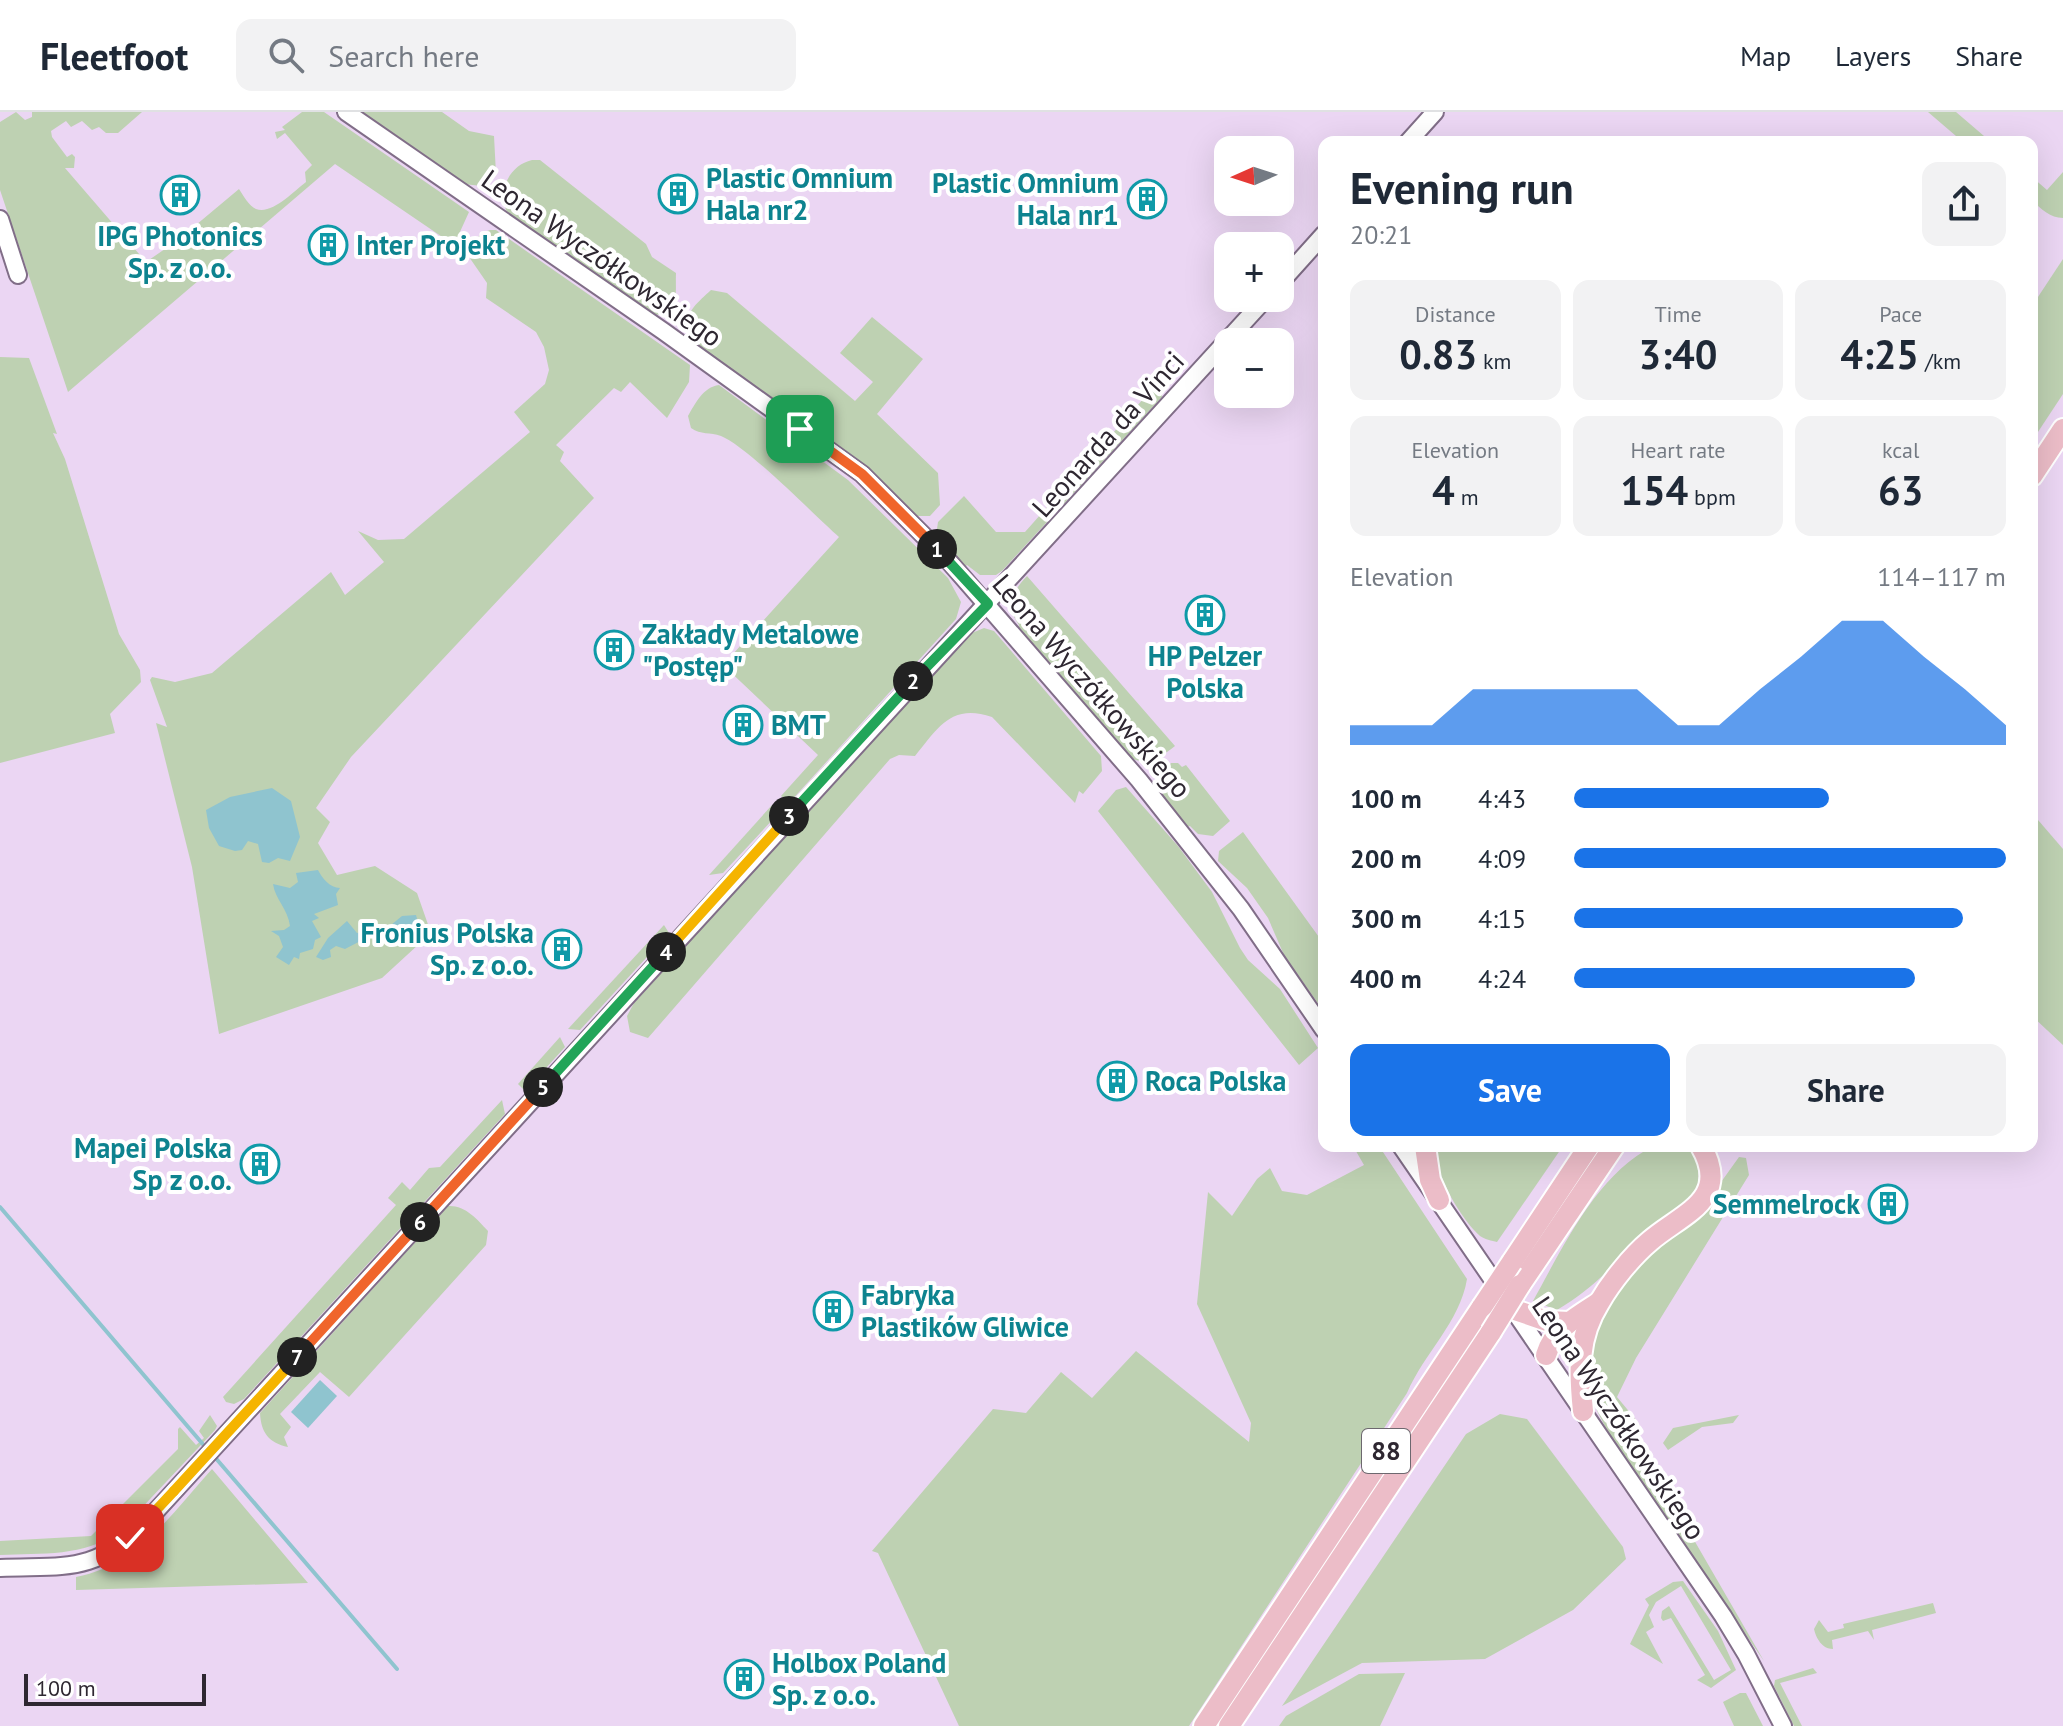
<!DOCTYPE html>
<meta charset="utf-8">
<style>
body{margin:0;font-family:"PT Sans",sans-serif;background:#f2f2f3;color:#1f2937;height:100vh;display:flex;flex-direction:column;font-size:30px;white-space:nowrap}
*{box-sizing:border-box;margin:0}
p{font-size:26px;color:#747a83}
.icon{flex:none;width:44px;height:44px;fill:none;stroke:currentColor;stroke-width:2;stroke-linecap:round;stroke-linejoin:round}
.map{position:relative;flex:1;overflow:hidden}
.drawer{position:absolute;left:1318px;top:24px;width:720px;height:1016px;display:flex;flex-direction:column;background:#fff;border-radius:16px;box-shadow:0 8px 32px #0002}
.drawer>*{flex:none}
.needle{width:52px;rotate:267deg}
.fabs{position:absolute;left:1214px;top:24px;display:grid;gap:16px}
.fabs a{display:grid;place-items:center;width:80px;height:80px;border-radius:16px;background:#fff;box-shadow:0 8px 32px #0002;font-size:40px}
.scale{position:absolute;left:24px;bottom:20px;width:182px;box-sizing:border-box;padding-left:8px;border:4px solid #2e2731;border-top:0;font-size:22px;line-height:28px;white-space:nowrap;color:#2e2731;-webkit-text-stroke:6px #fff;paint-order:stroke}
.pin{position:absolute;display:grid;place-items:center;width:68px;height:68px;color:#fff;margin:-34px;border-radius:16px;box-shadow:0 4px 12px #0006}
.km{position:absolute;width:40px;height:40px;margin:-20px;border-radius:50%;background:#222;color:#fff;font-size:22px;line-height:40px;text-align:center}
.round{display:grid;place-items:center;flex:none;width:84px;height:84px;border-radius:16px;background:#f2f2f3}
.headline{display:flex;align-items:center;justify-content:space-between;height:136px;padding:0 32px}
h1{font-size:44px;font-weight:600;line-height:60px}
.stats{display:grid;grid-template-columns:repeat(3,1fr);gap:12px;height:136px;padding:8px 32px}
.stats div{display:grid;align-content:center;border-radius:16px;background:#f2f2f3;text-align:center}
.stats b{font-size:40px;font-weight:600}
.stats small{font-size:22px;font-weight:400}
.stats p{font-size:22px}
.chart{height:224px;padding:16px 32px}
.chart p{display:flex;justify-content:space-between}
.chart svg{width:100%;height:144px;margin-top:8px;fill:#1a73e8;opacity:.7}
.button{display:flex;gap:16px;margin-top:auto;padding:16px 32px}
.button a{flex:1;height:92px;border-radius:16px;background:#1a73e8;color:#fff;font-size:32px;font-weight:600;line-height:92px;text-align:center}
.button a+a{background:#f2f2f3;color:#1f2937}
ul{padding:0 32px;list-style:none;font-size:26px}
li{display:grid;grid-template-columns:128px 96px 1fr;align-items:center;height:60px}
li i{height:20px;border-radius:10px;background:#1a73e8}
header{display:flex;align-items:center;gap:48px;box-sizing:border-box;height:112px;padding:0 40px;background:#fff;border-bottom:2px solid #e0e1e3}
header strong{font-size:38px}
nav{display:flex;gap:44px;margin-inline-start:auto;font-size:28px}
.search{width:560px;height:72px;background:#f2f2f3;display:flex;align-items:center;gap:20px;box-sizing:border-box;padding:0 28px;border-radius:16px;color:#747a83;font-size:30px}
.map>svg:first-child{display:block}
</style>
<header>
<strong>Fleetfoot</strong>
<div class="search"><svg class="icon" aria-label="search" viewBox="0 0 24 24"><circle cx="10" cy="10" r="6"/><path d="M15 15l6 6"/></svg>Search here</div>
<nav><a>Map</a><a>Layers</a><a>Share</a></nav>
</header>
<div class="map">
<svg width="2063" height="1614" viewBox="0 0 2063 1614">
<rect width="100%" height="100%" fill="#ebd6f3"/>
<g fill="#bed1b2">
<path d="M16 0 25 8 32 5V0H142L118 21H106L99 15 92 18 82 9 71 15 66 9 51 19 52 25 67 45 72 42 75 45 74 56H65L146 150 178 128 239 77C243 83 249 94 256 97 272 103 294 79 306 70L305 60 312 53 285 21 277 27 275 20 285 18 282 15 302 0H324L469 100 454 133 335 52 68 280 0 78V10Z"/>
<polygon points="359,0 442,0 469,19 494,24 496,62 482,74 463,72"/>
<polygon points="1928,0 1956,0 1991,30 1963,30"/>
<path d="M532 48H540L646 132 652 145 676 161C675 182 681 204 652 203L512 107C494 87 506 54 532 48Z"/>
<path d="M2063 60V106C2050 106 2042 97 2032 89V65L2047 78Z"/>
<polygon points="490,118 496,118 690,253 689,270 667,306 630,270 621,280 614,276 556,333 564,340 560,349 594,386 351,645 316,696 330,710 318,731 337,763 375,754 417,781 431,821 382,866 219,922 192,755 156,611 167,615 150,568 152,565 175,570 212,561 331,460 345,483 384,450 358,419 378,428 404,427 530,320 514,300 545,272 549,258 544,235 536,220 486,186 487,171 467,142 481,121"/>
<polygon points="2063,147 2063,282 2032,329 2032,194"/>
<path d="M711 178 727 181 855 289 873 270 840 241 872 205 923 247 877 302 938 361 940 393 930 404H917L819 318 689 228C680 204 695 193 711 178Z"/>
<polygon points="0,245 29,246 57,322 53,321 65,347 119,522 140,558 141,570 110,602 115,621 0,651"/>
<path d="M719 273 848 368 948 466 961 490 956 507 790 690 781 684 818 643 723 553 839 425C814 403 748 335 721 324 710 320 701 323 691 316L688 304C695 292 703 275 719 273Z"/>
<polygon points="1152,277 1161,278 1162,285 1002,459 996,463 980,463 967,453 964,456 936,424 938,410 964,384 996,420 1025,420"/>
<path d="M1027 464 1175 634C1158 647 1148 656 1127 644L1017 517 1019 513C1005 493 1012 480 1027 464Z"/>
<path d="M984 516 994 519 1101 644 1102 659 1083 682 1079 679 1075 691 992 605C951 591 938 616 915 644L899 643 890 647 648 926 630 920 627 904 634 891 957 536 972 521Z"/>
<polygon points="1171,651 1178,651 1182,655 1186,653 1230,709 1213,724 1198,722 1190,714 1187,715 1164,688 1160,666"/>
<polygon points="1126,675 1178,734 1212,780 1240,836 1248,848 1280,877 1318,936 1299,953 1098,699 1116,678"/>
<polygon points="772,693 777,703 723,761 709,763"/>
<polygon points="2032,701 2063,737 2063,933 2032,904"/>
<polygon points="1243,720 1324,832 1324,900 1284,843 1268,806 1247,776 1218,749 1219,739"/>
<polygon points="664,813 669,821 580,918 568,917"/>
<polygon points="560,925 565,935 527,977 523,977 518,972"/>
<polygon points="502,988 505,1002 244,1287 234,1292 226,1290 223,1285 396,1093 388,1086 402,1070 410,1078 429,1056 440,1055"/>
<path d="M1353 1034H1379L1467 1167C1460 1210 1424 1241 1407 1281L1189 1614H959L878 1441 872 1439 993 1297 1026 1301 1061 1260 1092 1286 1136 1239 1249 1330 1251 1311 1197 1192 1208 1080 1232 1104 1257 1067 1270 1056 1282 1079 1307 1083 1364 1053Z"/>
<path d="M1436 1034H1563L1497 1130C1492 1129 1484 1127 1480 1124 1461 1108 1432 1058 1436 1034Z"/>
<path d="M1654 1034H1691C1713 1082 1684 1094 1649 1119L1646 1117C1619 1149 1593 1177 1557 1198L1533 1189C1562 1137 1597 1061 1654 1034Z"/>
<polygon points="1739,1045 1746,1046 1749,1063 1636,1246 1617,1285 1637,1309 1635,1326 1764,1549 1616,1336 1589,1283 1586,1236 1610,1189 1638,1154 1678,1119 1691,1112"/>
<path d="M448 1094C465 1093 477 1107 488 1119L486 1133 349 1285 320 1260 280 1302 291 1315 284 1325 288 1335C269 1331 261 1321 260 1301Z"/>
<polygon points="1500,1302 1527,1307 1623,1435 1626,1447 1573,1498 1485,1547 1362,1551 1282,1594 1466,1322"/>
<path d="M210 1303 217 1314 215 1318 119 1420C84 1445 42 1441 0 1443V1429L91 1424 178 1337V1317L180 1315 196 1333 204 1326 199 1319Z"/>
<polygon points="1739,1303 1733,1311 1702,1315 1668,1338 1663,1331 1673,1316"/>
<path d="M212 1357 308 1471 76 1478V1465C139 1453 171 1402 212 1357Z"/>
<polygon points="1683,1469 1718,1519 1736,1558 1711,1576 1697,1568 1705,1563 1671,1506 1663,1509 1661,1506 1662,1499 1669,1494 1714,1568 1731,1558 1681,1474 1656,1490 1649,1503 1654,1515 1646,1520 1663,1552 1630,1532 1649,1493 1645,1487 1673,1470"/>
<path d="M1933 1491 1936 1501 1872 1518 1874 1528 1868 1519 1832 1528 1833 1537C1822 1537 1816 1526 1814 1517L1819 1508 1828 1520 1844 1516 1843 1512Z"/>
<polygon points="1813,1556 1817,1561 1780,1571 1802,1614 1794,1614 1774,1574 1775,1568"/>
<polygon points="1405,1561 1380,1614 1279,1614 1286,1604 1359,1562"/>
<polygon points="1740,1581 1746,1581 1763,1614 1734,1614 1723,1590"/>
</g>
<g fill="#8fc4cf">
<polygon points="272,676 291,689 300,725 290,749 278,746 269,751 262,750 258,732 248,729 242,738 235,739 219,734 209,716 206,698 230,685"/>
<path d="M318 758C322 766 330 776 340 776L336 782 338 793 314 802 319 806 312 809 321 825 315 828 313 837 300 841 299 847 294 845 289 853 276 845 283 835 279 824 271 819 284 818 290 814C288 797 275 787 273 772L290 776 298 770 296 761Z"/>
<polygon points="416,803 420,817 416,822 374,822 345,837 336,834 330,838 331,845 323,848 316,845 328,826 347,809 357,821 391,813 402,804"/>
<polygon points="320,1268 337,1284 308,1316 291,1300"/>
</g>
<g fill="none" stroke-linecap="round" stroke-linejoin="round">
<g stroke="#8fc4cf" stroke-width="4">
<polyline points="0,1095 207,1337"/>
<polyline points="213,1343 397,1557"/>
</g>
<g stroke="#816e88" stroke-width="20">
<g id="minor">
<polyline points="346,0 663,219 862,362 946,446 1139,668 1241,797 1324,918"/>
<polyline points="1408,30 1435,0"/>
<polyline points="0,107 18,163"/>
<polyline points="1280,171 1324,122"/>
<polyline points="1401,1034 1723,1504 1746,1542 1783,1614"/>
<path d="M0 1456C68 1453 93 1462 145 1411L1266 186"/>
</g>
</g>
<g stroke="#fff" stroke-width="24">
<g id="major">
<polyline points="2032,364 2063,317"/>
<polyline points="1425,1034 1430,1068 1439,1088"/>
<polyline points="1512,1150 1589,1034"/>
<polyline points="1520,1173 1614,1034"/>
<polyline points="1512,1197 1547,1209 1569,1210"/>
<path d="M1546 1243C1554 1217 1576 1205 1598 1191"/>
<path d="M1583 1299C1579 1260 1577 1226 1599 1191 1611 1170 1632 1144 1650 1129 1681 1102 1732 1088 1701 1034"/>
<polyline points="1204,1614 1482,1195"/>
<polyline points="1229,1614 1491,1220"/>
</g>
</g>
<use href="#minor" stroke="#fff" stroke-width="16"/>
<use href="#major" stroke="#ecbdc8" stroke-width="20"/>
<g stroke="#fff" stroke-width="24" stroke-linecap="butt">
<g id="major-bridge">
<polyline points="1482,1195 1512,1150"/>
<polyline points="1491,1220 1520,1173"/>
</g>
</g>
<use href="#major-bridge" stroke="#ecbdc8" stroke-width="20"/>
</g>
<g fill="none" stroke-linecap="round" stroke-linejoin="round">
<g stroke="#fff" stroke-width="16">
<polyline id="split-1" points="800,317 862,362 937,437"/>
</g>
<g stroke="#fff" stroke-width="16">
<polyline id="split-2" points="913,569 988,492 937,437"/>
</g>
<g stroke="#fff" stroke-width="16">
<polyline id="split-3" points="789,704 913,569"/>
</g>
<g stroke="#fff" stroke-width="16">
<polyline id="split-4" points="666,840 789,704"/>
</g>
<g stroke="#fff" stroke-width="16">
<polyline id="split-5" points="543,975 666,840"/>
</g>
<g stroke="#fff" stroke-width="16">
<polyline id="split-6" points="420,1110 543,975"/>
</g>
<g stroke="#fff" stroke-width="16">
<polyline id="split-7" points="297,1245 420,1110"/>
</g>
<g stroke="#fff" stroke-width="16">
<polyline id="split-8" points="174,1379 297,1245"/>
</g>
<g stroke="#fff" stroke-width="16">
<polyline id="split-9" points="130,1426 174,1379"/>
</g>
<use href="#split-1" stroke="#f0652b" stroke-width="10"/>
<use href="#split-2" stroke="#22a559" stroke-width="10"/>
<use href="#split-3" stroke="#22a559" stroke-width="10"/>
<use href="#split-4" stroke="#f5b400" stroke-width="10"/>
<use href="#split-5" stroke="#22a559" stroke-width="10"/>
<use href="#split-6" stroke="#f0652b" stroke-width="10"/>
<use href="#split-7" stroke="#f0652b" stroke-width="10"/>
<use href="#split-8" stroke="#f5b400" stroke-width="10"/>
<use href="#split-9" stroke="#f5b400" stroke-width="10"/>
</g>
<defs>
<g id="building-ring" transform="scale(2)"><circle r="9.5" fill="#fff" stroke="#0f9aa8" stroke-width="1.5"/><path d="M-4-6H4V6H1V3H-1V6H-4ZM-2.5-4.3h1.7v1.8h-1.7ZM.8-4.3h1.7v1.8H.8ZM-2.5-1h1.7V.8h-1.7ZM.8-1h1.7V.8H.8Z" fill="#0f9aa8"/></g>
</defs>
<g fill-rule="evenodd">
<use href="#building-ring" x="678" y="82"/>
<use href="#building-ring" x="180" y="83"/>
<use href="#building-ring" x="1147" y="87"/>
<use href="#building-ring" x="328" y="133"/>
<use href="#building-ring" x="1205" y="503"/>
<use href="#building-ring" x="614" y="538"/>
<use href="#building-ring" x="743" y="613"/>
<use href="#building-ring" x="562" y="837"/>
<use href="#building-ring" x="1117" y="969"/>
<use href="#building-ring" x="260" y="1052"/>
<use href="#building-ring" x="1888" y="1092"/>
<use href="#building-ring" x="833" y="1199"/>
<use href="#building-ring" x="744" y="1567"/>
</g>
<g text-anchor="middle" stroke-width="8" stroke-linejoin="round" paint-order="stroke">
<rect fill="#fff" stroke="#6d686f" stroke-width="2" x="1362" y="1317" width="48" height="44" rx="6"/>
<g font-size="26" font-weight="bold" fill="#2e2731">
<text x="1386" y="1348">88</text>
</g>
<g font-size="28" font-weight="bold" fill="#0d838f" stroke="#fff" text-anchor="start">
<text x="706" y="76">Plastic Omnium<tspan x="706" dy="32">Hala nr2</tspan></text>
<text x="1119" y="81" text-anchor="end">Plastic Omnium<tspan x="1119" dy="32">Hala nr1</tspan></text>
<text x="180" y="134" text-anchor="middle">IPG Photonics<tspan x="180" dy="32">Sp. z o.o.</tspan></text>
<text x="356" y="143">Inter Projekt</text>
<text x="642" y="532">Zakłady Metalowe<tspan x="642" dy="32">"Postęp"</tspan></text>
<text x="1205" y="554" text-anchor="middle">HP Pelzer<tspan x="1205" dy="32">Polska</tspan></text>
<text x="771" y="623">BMT</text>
<text x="534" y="831" text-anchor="end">Fronius Polska<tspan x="534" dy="32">Sp. z o.o.</tspan></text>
<text x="1145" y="979">Roca Polska</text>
<text x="232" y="1046" text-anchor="end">Mapei Polska<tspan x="232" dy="32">Sp z o.o.</tspan></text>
<text x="1860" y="1102" text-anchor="end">Semmelrock</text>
<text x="861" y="1193">Fabryka<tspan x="861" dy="32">Plastików Gliwice</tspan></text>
<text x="772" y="1561">Holbox Poland<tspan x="772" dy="32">Sp. z o.o.</tspan></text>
</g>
<g font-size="28" fill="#2e2731" stroke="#fff">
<text transform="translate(602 146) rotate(35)" y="10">Leona Wyczółkowskiego</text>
<text transform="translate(1108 322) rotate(-48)" y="10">Leonarda da Vinci</text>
<text transform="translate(1092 574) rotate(49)" y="10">Leona Wyczółkowskiego</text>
<text transform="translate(1619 1306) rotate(56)" y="10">Leona Wyczółkowskiego</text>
</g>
</g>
</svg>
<div class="fabs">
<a><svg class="needle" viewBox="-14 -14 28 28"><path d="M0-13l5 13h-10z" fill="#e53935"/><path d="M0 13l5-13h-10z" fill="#747a83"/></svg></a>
<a>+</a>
<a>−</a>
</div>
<div class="scale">100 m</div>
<div class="pin" style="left:800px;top:317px;background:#1e9e55"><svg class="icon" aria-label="arrive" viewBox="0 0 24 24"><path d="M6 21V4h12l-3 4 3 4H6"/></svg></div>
<div class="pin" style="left:130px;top:1426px;background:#d93025"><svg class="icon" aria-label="check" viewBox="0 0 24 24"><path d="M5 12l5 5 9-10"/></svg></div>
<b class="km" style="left:937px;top:437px">1</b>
<b class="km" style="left:913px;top:569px">2</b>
<b class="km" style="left:789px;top:704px">3</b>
<b class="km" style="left:666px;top:840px">4</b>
<b class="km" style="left:543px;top:975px">5</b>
<b class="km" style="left:420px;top:1110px">6</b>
<b class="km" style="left:297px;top:1245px">7</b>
<section class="drawer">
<div class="headline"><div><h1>Evening run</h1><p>20:21</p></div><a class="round"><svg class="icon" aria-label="share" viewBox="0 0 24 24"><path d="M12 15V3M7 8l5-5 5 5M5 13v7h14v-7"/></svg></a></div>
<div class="stats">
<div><p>Distance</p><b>0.83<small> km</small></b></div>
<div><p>Time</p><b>3:40</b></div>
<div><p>Pace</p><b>4:25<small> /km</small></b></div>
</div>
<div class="stats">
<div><p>Elevation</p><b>4<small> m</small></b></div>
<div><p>Heart rate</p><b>154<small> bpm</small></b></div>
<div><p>kcal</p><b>63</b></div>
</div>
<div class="chart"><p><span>Elevation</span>114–117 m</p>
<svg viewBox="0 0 160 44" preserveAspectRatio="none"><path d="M0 44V38L10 38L20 38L30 27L40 27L50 27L60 27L70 27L80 38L90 38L100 27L110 17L120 6L130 6L140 17L150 27L160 38V44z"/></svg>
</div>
<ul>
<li><b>100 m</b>4:43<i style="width:59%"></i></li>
<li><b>200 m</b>4:09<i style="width:100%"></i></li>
<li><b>300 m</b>4:15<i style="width:90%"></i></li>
<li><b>400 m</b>4:24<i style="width:79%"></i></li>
</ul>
<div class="button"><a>Save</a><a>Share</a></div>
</section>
</div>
